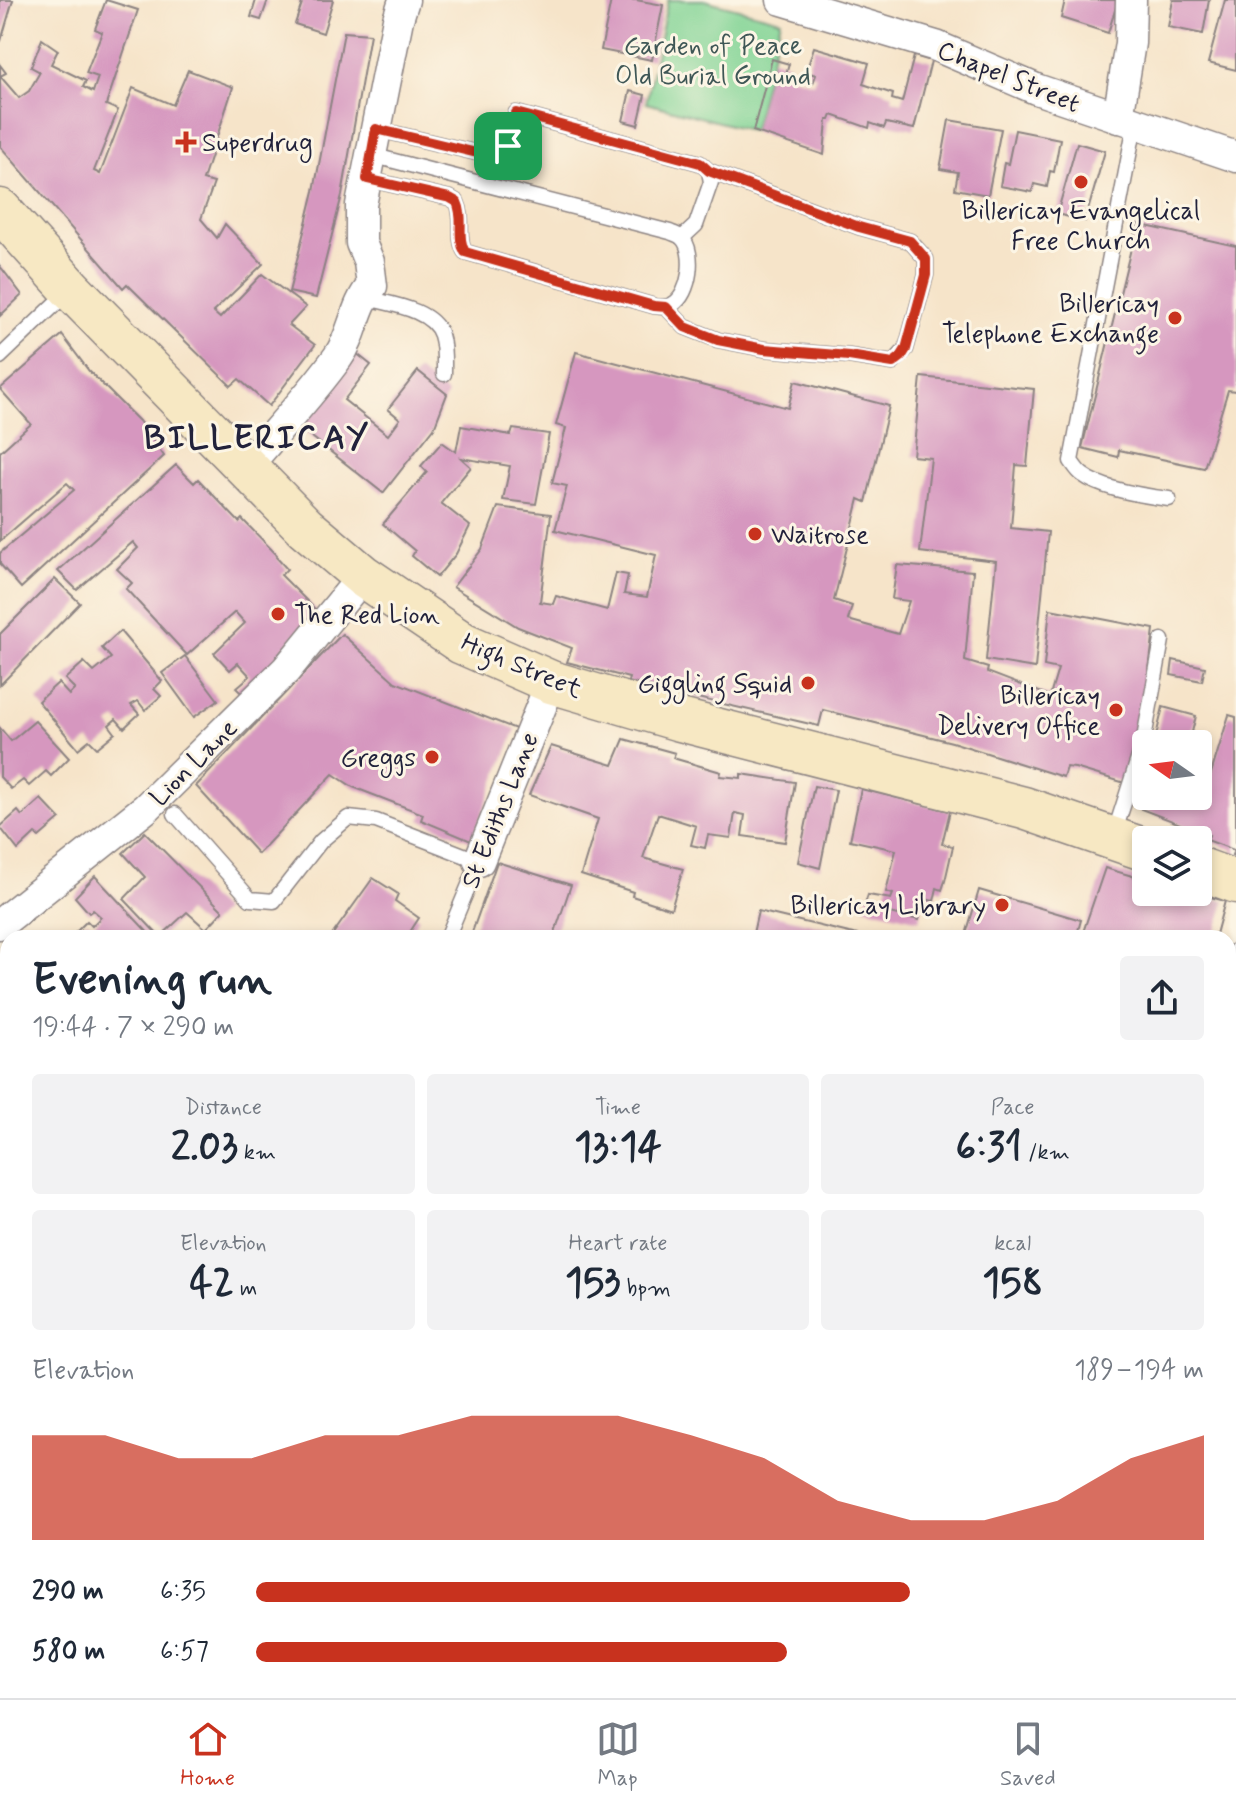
<!DOCTYPE html>
<meta charset="utf-8">
<style>
body{margin:0;font-family:Mynerve,sans-serif;background:#f2f2f3;color:#1f2937;height:100vh;display:flex;flex-direction:column;font-size:30px;white-space:nowrap}
*{box-sizing:border-box;margin:0}
p{font-size:26px;color:#747a83}
.icon{flex:none;width:44px;height:44px;fill:none;stroke:currentColor;stroke-width:2;stroke-linecap:round;stroke-linejoin:round}
.map{position:relative;flex:1;overflow:hidden}
.sheet{position:absolute;left:0px;top:930px;width:1236px;height:768px;display:flex;flex-direction:column;background:#fff;border-radius:24px 24px 0 0;box-shadow:0 4px 12px #0003}
.sheet>*{flex:none}
.needle{width:52px;rotate:284deg}
.fabs{position:absolute;left:1132px;top:730px;display:grid;gap:16px}
.fabs a{display:grid;place-items:center;width:80px;height:80px;border-radius:8px;background:#fff;box-shadow:0 4px 12px #0003;font-size:40px}
.pin{position:absolute;display:grid;place-items:center;width:68px;height:68px;color:#fff;margin:-34px;border-radius:16px;box-shadow:0 4px 12px #0006}
.round{display:grid;place-items:center;flex:none;width:84px;height:84px;border-radius:8px;background:#f2f2f3}
.headline{display:flex;align-items:center;justify-content:space-between;height:136px;padding:0 32px}
h1{font-size:44px;font-weight:800;line-height:60px}
.figures{display:grid;grid-template-columns:repeat(3,1fr);gap:12px;height:136px;padding:8px 32px}
.figures div{display:grid;align-content:center;border-radius:8px;background:#f2f2f3;text-align:center}
.figures b{font-size:40px;font-weight:800}
.figures small{font-size:22px;font-weight:400}
.figures p{font-size:22px}
.chart{height:224px;padding:16px 32px}
.chart p{display:flex;justify-content:space-between}
.chart svg{width:100%;height:144px;margin-top:8px;fill:#c8321e;opacity:.7}
ul{padding:0 32px;list-style:none;font-size:26px}
li{display:grid;grid-template-columns:128px 96px 1fr;align-items:center;height:60px}
li i{height:20px;border-radius:10px;background:#c8321e}
.tabs{display:flex;justify-content:space-around;align-items:center;height:112px;border-top:2px solid #e0e1e3;background:#fff;font-size:22px;color:#747a83}
.tabs a{display:grid;justify-items:center;gap:4px}
.tabs .on{color:#c8321e}
.map>svg:first-child{display:block}
</style>
<div class="map">
<svg width="1236" height="1698" viewBox="0 0 1236 1698">
<rect width="100%" height="100%" fill="#fcf5e5"/>
<filter id="ink" filterUnits="userSpaceOnUse"><feTurbulence type="fractalNoise" baseFrequency=".0125" numOctaves="2"/><feDisplacementMap in="SourceGraphic" scale="16" xChannelSelector="R" yChannelSelector="G"/><feConvolveMatrix kernelMatrix="1 2 1 2 8 2 1 2 1" color-interpolation-filters="sRGB"/></filter>
<filter id="wash" filterUnits="userSpaceOnUse"><feTurbulence type="fractalNoise" baseFrequency=".006" numOctaves="4" result="noise"/><feDisplacementMap in="SourceGraphic" scale="32" xChannelSelector="R" yChannelSelector="G"/><feGaussianBlur stdDeviation="1.8" result="paint"/><feColorMatrix in="noise" values="0 0 0 0 0 0 0 0 0 0 0 0 0 0 0 0 0 1.4 0 .05"/><feComposite in="paint" operator="in"/></filter>
<g filter="url(#wash)">
<rect width="100%" height="100%" fill="#f6e4c9"/>
<polygon fill="#82d495" stroke="#527b68" stroke-width="2" points="668,0 704,0 781,20 753,131 646,103"/>
<polygon fill="#69b67e" stroke="#466c5c" stroke-width="2" points="1228,1455 1236,1455 1236,1698 1087,1698 1090,1690 1228,1690"/>
<g id="blocks">
<g fill="#d697bf">
<polygon points="0,0 13,0 1,41 0,41"/>
<polygon points="106,0 138,10 106,105 118,110 94,171 100,174 133,88 173,105 188,70 233,87 203,180 214,183 201,219 217,238 225,224 263,264 213,312 220,318 262,274 306,307 289,325 315,345 269,406 239,379 231,386 127,284 123,288 0,146 0,65 6,73 0,76 19,98 29,91 40,72 31,67 42,39 58,50 51,64 86,81 83,87 93,92 98,77 86,73 102,32 95,29"/>
<polygon points="256,0 268,0 261,20 251,17"/>
<polygon points="333,0 323,33 295,24 302,3 294,0"/>
<polygon points="611,0 636,0 663,5 652,60 601,50"/>
<polygon points="1065,0 1118,0 1108,33 1061,18"/>
<polygon points="1173,0 1209,0 1203,34 1168,27"/>
<polygon points="1225,0 1236,0 1236,70 1208,63"/>
<polygon points="344,32 370,34 342,195 316,298 289,292 314,191"/>
<polygon points="814,47 869,63 863,84 893,94 892,99 902,102 914,56 931,61 914,129 886,123 884,128 870,123 869,128 832,115 830,120 827,120 824,155 753,131 772,59 789,64 786,75 813,83 816,75 806,72"/>
<polygon points="630,91 645,95 638,125 623,121"/>
<polygon points="949,120 1001,129 988,195 955,189 958,172 940,169"/>
<polygon points="1015,130 1060,139 1054,172 1050,171 1047,187 1034,184 1032,192 1000,186 1004,163 1008,164"/>
<polygon points="1077,143 1105,151 1085,221 1057,214"/>
<polygon points="1137,224 1236,246 1236,391 1228,390 1204,468 1119,450 1118,457 1082,448"/>
<polygon points="0,266 22,295 0,316"/>
<polygon points="62,335 89,371 139,421 164,456 21,588 0,564 0,553 74,490 67,483 0,541 0,452 31,424 0,389"/>
<polygon points="351,349 371,365 344,400 388,435 400,419 388,409 418,371 447,394 434,428 383,493 293,422"/>
<polygon points="576,352 788,408 795,381 889,406 866,502 859,499 834,600 852,606 848,620 898,634 909,601 892,599 897,565 973,571 965,661 988,668 987,672 1050,696 1058,669 1044,666 1050,609 1154,629 1140,743 1125,783 1075,768 1066,767 1063,777 952,742 823,710 819,726 628,682 629,678 567,662 572,648 518,627 453,587 482,549 498,507 551,514 540,602 553,604 556,596 607,610 616,573 628,575 624,594 647,597 656,555 555,530 567,486 552,483 566,428 556,425"/>
<polygon points="921,377 1034,389 1027,466 1016,465 1011,528 1048,532 1035,668 986,660 996,561 920,552 931,458 913,456"/>
<polygon points="461,426 511,435 513,429 549,434 536,504 503,500 510,466 461,458 471,467 441,503 470,526 456,554 437,577 412,556 415,551 383,524 427,472 421,466 442,442 456,452"/>
<polygon points="176,465 194,483 198,479 239,522 242,519 277,555 276,557 287,569 281,575 317,611 276,657 284,663 249,700 236,688 250,676 238,663 230,670 214,653 245,623 235,612 187,655 126,589 132,583 117,569 138,548 133,542 77,590 58,571"/>
<polygon points="55,579 80,603 0,685 0,634"/>
<polygon points="120,631 162,681 154,689 161,696 145,710 138,701 131,705 139,714 124,728 116,719 109,725 115,733 97,748 89,740 78,749 38,701 58,683 69,695 75,689 65,679 84,662 94,672 111,658 102,648"/>
<polygon points="342,634 395,682 516,729 471,841 421,820 423,814 353,787 333,774 258,854 196,786"/>
<polygon points="185,656 218,700 194,717 162,673"/>
<polygon points="1173,660 1205,667 1202,681 1171,675"/>
<polygon points="1163,707 1196,716 1189,744 1156,736"/>
<polygon points="1229,715 1236,717 1236,857 1232,855 1234,850 1207,840 1209,835 1141,809 1146,796 1198,796 1198,777 1209,780"/>
<polygon points="35,721 69,758 51,776 46,771 29,786 23,780 11,789 0,777 0,728 11,741"/>
<polygon points="624,739 675,753 673,758 721,772 720,776 741,778 741,774 795,782 785,842 742,836 745,815 735,813 731,838 708,835 705,848 691,845 696,826 658,814 643,858 683,869 671,909 632,896 633,892 581,875 598,819 529,795 551,746 613,765"/>
<polygon points="814,786 836,790 820,868 798,862"/>
<polygon points="861,789 950,811 942,844 953,846 945,881 942,890 937,888 934,901 924,899 919,920 864,907 868,895 891,899 893,894 886,892 896,850 850,840"/>
<polygon points="41,799 60,819 39,837 35,834 18,850 0,827 18,811 22,816"/>
<polygon points="145,832 223,911 206,929 187,912 160,937 124,899 145,877 123,853"/>
<polygon points="497,862 571,885 553,938 470,938"/>
<polygon points="1105,868 1146,880 1146,892 1192,892 1225,901 1215,938 1081,938"/>
<polygon points="95,876 153,938 70,938 87,921 92,926 101,917 93,910 89,913 75,897"/>
<polygon points="373,878 398,894 395,901 419,918 406,938 330,938"/>
<polygon points="979,890 1081,920 1076,938 965,938"/>
<polygon points="758,911 866,937 866,938 752,938"/>
<polygon points="0,1007 8,1015 8,1068 0,1060"/>
<polygon points="1228,1010 1236,1014 1236,1117 1228,1114"/>
<polygon points="1228,1128 1236,1132 1236,1181 1228,1178"/>
<polygon points="5,1168 8,1199 0,1201 0,1170"/>
<polygon points="8,1247 8,1314 0,1320 0,1253"/>
<polygon points="0,1456 8,1460 4,1475 8,1476 8,1502 0,1518"/>
<polygon points="19,1690 54,1690 50,1698 34,1698"/>
<polygon points="228,1690 263,1690 282,1698 224,1698"/>
<polygon points="376,1690 466,1690 463,1698 395,1698"/>
<polygon points="514,1690 538,1690 556,1698 559,1690 629,1690 626,1698 514,1698 511,1697"/>
<polygon points="726,1690 752,1690 760,1694 762,1690 798,1690 796,1695 788,1692 785,1698 765,1695 764,1698 725,1698"/>
<polygon points="989,1690 1015,1690 1035,1698 986,1698"/>
</g>
</g>
</g>
<g filter="url(#ink)">
<use href="#blocks" fill-opacity="0" stroke="#8c8382" stroke-width="2"/>
<g fill="none" stroke-linecap="round" stroke-linejoin="round">
<g stroke="#8c8382" stroke-width="17">
<g id="lane">
<path d="M1135 124 1071 461C1074 465 1078 472 1083 475 1103 490 1145 496 1169 499"/>
<polyline points="376,129 494,157 503,155 516,113 700,163 709,171 711,182 696,225 682,238"/>
<path d="M367 179 450 198 457 202C465 219 456 237 465 252L654 306C661 307 667 308 673 304 690 295 696 252 682 238 679 235 674 234 670 232L371 155"/>
<path d="M363 297C387 304 432 308 441 335 445 347 444 361 444 374"/>
<polyline points="666,307 685,327 718,340 764,349 849,356 893,363 906,349 926,275 926,259 910,241 859,227 709,171"/>
<polyline points="0,357 68,292"/>
<polyline points="175,814 250,899 274,901 321,841 348,818 376,821 479,861 447,938"/>
<polyline points="1114,834 1143,744 1162,640"/>
<polyline points="1228,971 1236,950"/>
<polyline points="1228,1206 1236,1209"/>
<polyline points="1228,1294 1236,1274"/>
</g>
</g>
<g stroke="#8c8382" stroke-width="33">
<g id="street">
<polyline points="782,0 936,46 1036,89 1236,157"/>
<polyline points="1118,118 1130,43 1131,0"/>
<path d="M246 467C276 431 310 396 338 357 354 335 354 306 372 286L369 262 361 243V205L398 19 404 0"/>
<polyline points="479,861 551,682"/>
<polyline points="0,924 146,808 286,670 363,576"/>
<polyline points="1228,1364 1236,1367"/>
<polyline points="0,1379 8,1382"/>
<polyline points="0,1574 8,1558"/>
<polyline points="334,1698 337,1690"/>
<polyline points="678,1698 680,1690"/>
<polyline points="1087,1698 1090,1690"/>
</g>
</g>
<g stroke="#8c8382" stroke-width="45">
<g id="secondary">
<polyline points="0,210 71,289 305,527 363,576 462,643 551,682 680,720 1024,808 1146,850"/>
<polyline points="1198,868 1236,882"/>
</g>
</g>
<g stroke="#8c8382" stroke-width="47">
<g id="primary">
<polyline points="1228,1580 1236,1561"/>
<polyline points="1179,1698 1182,1690"/>
</g>
</g>
<use href="#lane" stroke="#fff" stroke-width="14"/>
<use href="#street" stroke="#fff" stroke-width="30"/>
<use href="#secondary" stroke="#f7e8c3" stroke-width="42"/>
<use href="#primary" stroke="#ecc569" stroke-width="44"/>
</g>
</g>
<g fill="none" stroke-linecap="round" stroke-linejoin="round" filter="url(#ink)">
<g stroke="#fff" stroke-width="16">
<path id="route" d="M516 113 700 163 709 171 859 227 910 241 926 259V275L906 349 901 357 893 363 849 356 764 349 718 340 685 327 666 307 654 306 465 252C456 237 465 219 457 202L450 198 367 179 376 129 494 157 503 155Z"/>
</g>
<use href="#route" stroke="#c8321e" stroke-width="10"/>
</g>
<g fill="#c8321e" stroke="#fcf5e5" stroke-width="3">
<path d="M182 130h8v8h8v8h-8v8h-8v-8h-8v-8h8z"/>
<circle cx="1081" cy="182" r="8"/>
<circle cx="1175" cy="318" r="8"/>
<circle cx="755" cy="534" r="8"/>
<circle cx="278" cy="614" r="8"/>
<circle cx="808" cy="683" r="8"/>
<circle cx="1116" cy="710" r="8"/>
<circle cx="432" cy="757" r="8"/>
<circle cx="1002" cy="905" r="8"/>
</g>
<g text-anchor="middle" stroke-width="6" stroke-linejoin="round" paint-order="stroke">
<g font-size="26" fill="#3f5756" stroke="#fcf5e5">
<text x="713" y="54">Garden of Peace<tspan x="713" dy="30">Old Burial Ground</tspan></text>
</g>
<g font-size="26" fill="#22223b" stroke="#fcf5e5">
<text transform="translate(1009 76) rotate(22)" y="9">Chapel Street</text>
<text transform="translate(522 665) rotate(23)" y="9">High Street</text>
<text transform="translate(193 762) rotate(-45)" y="9">Lion Lane</text>
<text transform="translate(499 810) rotate(-68)" y="9">St Ediths Lane</text>
</g>
<g font-size="26" fill="#22223b" stroke="#fcf5e5" text-anchor="end">
<text x="202" y="151" text-anchor="start">Superdrug</text>
<text x="1081" y="219" text-anchor="middle">Billericay Evangelical<tspan x="1081" dy="30">Free Church</tspan></text>
<text x="1159" y="312">Billericay<tspan x="1159" dy="30">Telephone Exchange</tspan></text>
<text x="771" y="543" text-anchor="start">Waitrose</text>
<text x="294" y="623" text-anchor="start">The Red Lion</text>
<text x="792" y="692">Giggling Squid</text>
<text x="1100" y="704">Billericay<tspan x="1100" dy="30">Delivery Office</tspan></text>
<text x="416" y="766">Greggs</text>
<text x="986" y="914">Billericay Library</text>
</g>
<g font-size="34" font-weight="bold" letter-spacing="2" fill="#22223b" stroke="#fcf5e5">
<text x="257" y="448">BILLERICAY</text>
</g>
</g>
</svg>
<div class="fabs">
<a><svg class="needle" viewBox="-14 -14 28 28"><path d="M0-13l5 13h-10z" fill="#e53935"/><path d="M0 13l5-13h-10z" fill="#747a83"/></svg></a>
<a><svg class="icon" aria-label="layers" viewBox="0 0 24 24"><path d="M12 4l9 5-9 5-9-5zM3 14l9 5 9-5"/></svg></a>
</div>
<div class="pin" style="left:508px;top:146px;background:#1e9e55"><svg class="icon" aria-label="arrive" viewBox="0 0 24 24"><path d="M6 21V4h12l-3 4 3 4H6"/></svg></div>
<section class="sheet">
<div class="headline"><div><h1>Evening run</h1><p>19:44 · 7 × 290 m</p></div><a class="round"><svg class="icon" aria-label="share" viewBox="0 0 24 24"><path d="M12 15V3M7 8l5-5 5 5M5 13v7h14v-7"/></svg></a></div>
<div class="figures">
<div><p>Distance</p><b>2.03<small> km</small></b></div>
<div><p>Time</p><b>13:14</b></div>
<div><p>Pace</p><b>6:31<small> /km</small></b></div>
</div>
<div class="figures">
<div><p>Elevation</p><b>42<small> m</small></b></div>
<div><p>Heart rate</p><b>153<small> bpm</small></b></div>
<div><p>kcal</p><b>158</b></div>
</div>
<div class="chart"><p><span>Elevation</span>189–194 m</p>
<svg viewBox="0 0 160 44" preserveAspectRatio="none"><path d="M0 44V12L10 12L20 19L30 19L40 12L50 12L60 6L70 6L80 6L90 12L100 19L110 32L120 38L130 38L140 32L150 19L160 12V44z"/></svg>
</div>
<ul>
<li><b>290 m</b>6:35<i style="width:69%"></i></li>
<li><b>580 m</b>6:57<i style="width:56%"></i></li>
</ul>
</section>
</div>
<nav class="tabs">
<a class="on"><svg class="icon" aria-label="home" viewBox="0 0 24 24"><path d="M3 11l9-7 9 7M6 9v11h12V9"/></svg>Home</a>
<a><svg class="icon" aria-label="map" viewBox="0 0 24 24"><path d="M3 6l6-2 6 2 6-2v14l-6 2-6-2-6 2zM9 4v14M15 6v14"/></svg>Map</a>
<a><svg class="icon" aria-label="saved" viewBox="0 0 24 24"><path d="M7 4h10v16l-5-4-5 4z"/></svg>Saved</a>
</nav>
